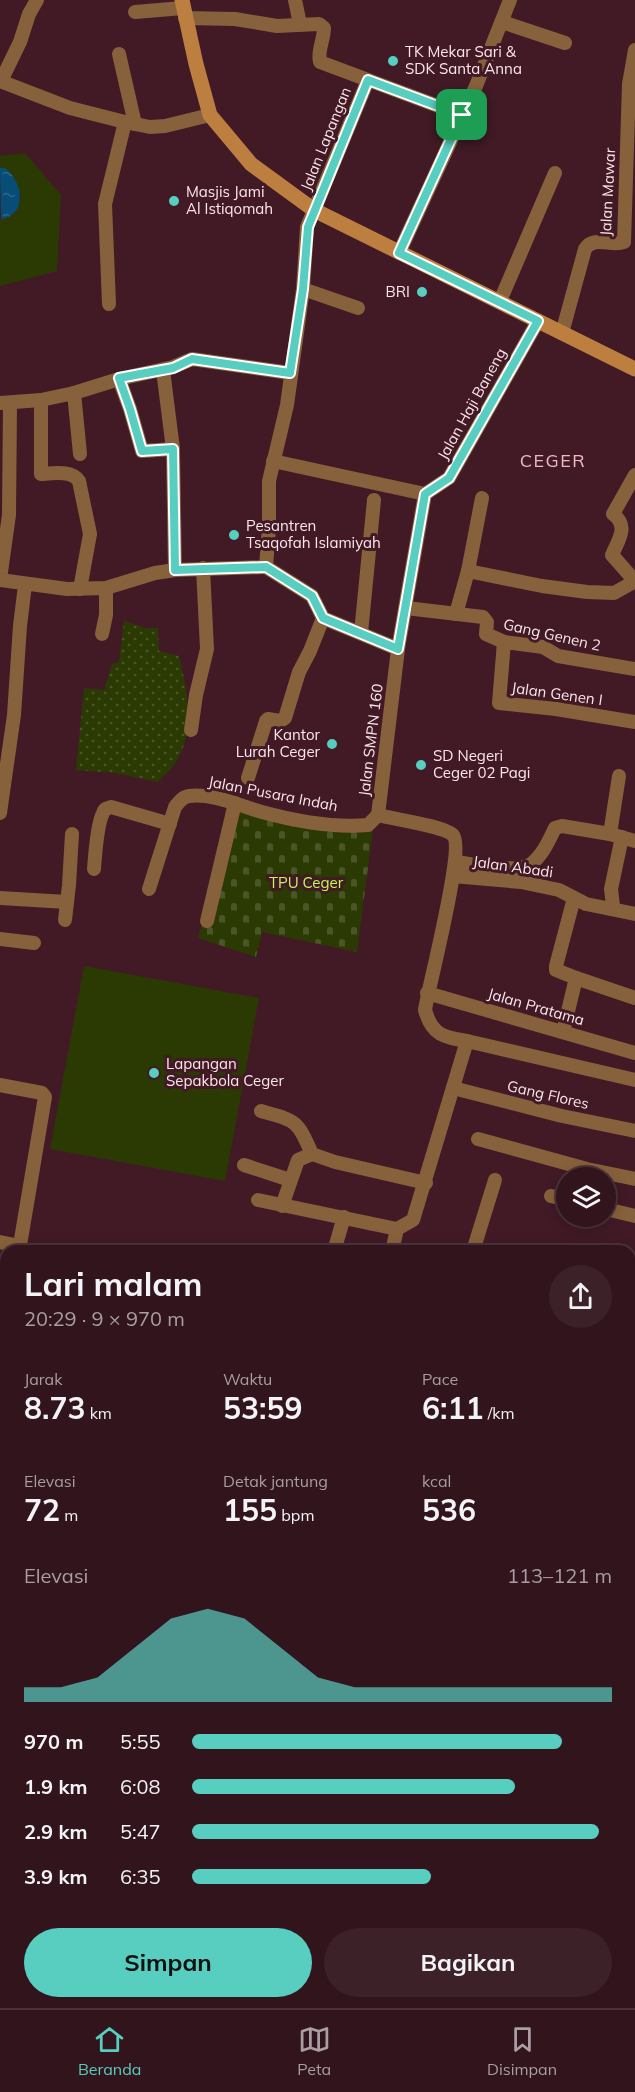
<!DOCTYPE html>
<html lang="id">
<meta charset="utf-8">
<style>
body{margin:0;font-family:Mulish,sans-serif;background:#3d2129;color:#f1f3f6;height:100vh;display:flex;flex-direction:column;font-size:22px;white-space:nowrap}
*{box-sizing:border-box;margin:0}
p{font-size:20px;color:#a89ea3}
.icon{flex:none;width:33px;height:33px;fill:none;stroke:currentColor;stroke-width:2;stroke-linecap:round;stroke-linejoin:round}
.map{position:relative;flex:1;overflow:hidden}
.drawer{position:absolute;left:0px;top:1245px;width:636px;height:764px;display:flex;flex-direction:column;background:#31141c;border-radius:18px 18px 0 0;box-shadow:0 3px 15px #0003,0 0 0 2px #4c333b}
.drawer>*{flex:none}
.buttons{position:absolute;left:556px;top:1167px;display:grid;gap:12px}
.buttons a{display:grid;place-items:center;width:60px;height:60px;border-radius:50%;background:#31141c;box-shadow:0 3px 15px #0003,0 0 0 2px #4c333b;font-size:30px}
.pin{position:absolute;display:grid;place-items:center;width:51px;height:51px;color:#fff;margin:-26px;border-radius:12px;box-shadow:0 3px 9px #0006}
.round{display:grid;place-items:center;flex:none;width:63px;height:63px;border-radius:32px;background:#3d2129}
.overview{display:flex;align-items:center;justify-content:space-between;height:102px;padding:0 24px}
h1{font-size:33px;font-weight:700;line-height:45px}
.stats{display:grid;grid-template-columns:repeat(3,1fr);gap:9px;height:102px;padding:6px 24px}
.stats div{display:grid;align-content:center}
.stats b{font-size:30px;font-weight:700}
.stats small{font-size:16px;font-weight:400}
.stats p{font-size:16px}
.chart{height:168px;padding:12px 24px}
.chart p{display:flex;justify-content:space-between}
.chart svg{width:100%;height:108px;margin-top:6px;fill:#58cec0;opacity:.7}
.primary-button{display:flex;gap:12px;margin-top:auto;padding:12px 24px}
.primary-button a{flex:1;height:69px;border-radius:36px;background:#58cec0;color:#111;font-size:24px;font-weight:700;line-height:69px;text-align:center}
.primary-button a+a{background:#3d2129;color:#f1f3f6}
ul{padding:0 24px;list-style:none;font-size:20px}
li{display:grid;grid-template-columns:96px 72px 1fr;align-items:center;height:45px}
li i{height:15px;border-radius:8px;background:#58cec0}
.dock{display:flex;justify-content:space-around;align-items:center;height:84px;border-top:2px solid #4c333b;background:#31141c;font-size:16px;color:#a89ea3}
.dock a{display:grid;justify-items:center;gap:3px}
.dock .selected{color:#58cec0}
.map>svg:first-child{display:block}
</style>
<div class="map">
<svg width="635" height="2008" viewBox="0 0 635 2008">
<defs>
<pattern id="grass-dots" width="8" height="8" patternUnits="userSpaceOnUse" patternTransform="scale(1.5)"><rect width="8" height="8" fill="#2b3a03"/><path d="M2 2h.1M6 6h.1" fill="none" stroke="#4b5628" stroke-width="1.8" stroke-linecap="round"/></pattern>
<pattern id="cemetery-stones" width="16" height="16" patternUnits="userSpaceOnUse" patternTransform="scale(1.5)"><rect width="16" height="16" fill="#2b3a03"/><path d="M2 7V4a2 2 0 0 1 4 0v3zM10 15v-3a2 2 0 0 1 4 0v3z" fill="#4b5628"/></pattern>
<pattern id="water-ripples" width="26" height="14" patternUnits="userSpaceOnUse" patternTransform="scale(1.5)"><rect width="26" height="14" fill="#084c78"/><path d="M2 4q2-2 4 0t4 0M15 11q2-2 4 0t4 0" fill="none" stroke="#2d668b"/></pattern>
</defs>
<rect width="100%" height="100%" fill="#411a25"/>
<path fill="url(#grass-dots)" d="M124 621 146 628H158L159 651 179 656C187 691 197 732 174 765 169 771 163 777 157 782L116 773 76 770 84 688 104 690 112 664 119 662Z"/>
<polygon fill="url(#cemetery-stones)" points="235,811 328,829 373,829 357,952 262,932 256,957 198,938"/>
<g fill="#2b3a03">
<path d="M25 153 61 195 57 271 0 286V219C14 218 17 210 21 198L5 168H0V156Z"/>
<polygon points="84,966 259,998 225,1181 50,1149"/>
</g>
<path fill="url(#water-ripples)" d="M0 168H5C23 181 28 215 1 219Z"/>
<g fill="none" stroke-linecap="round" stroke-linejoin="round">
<g stroke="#87613b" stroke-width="14">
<polyline points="295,0 300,24"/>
<polyline points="135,12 183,8"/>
<path d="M185 18 235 19 277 26 319 24 324 28C324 40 317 51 320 62L462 115"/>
<polyline points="502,22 565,43"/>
<polyline points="119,54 135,124"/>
<path d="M368 80 307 227 303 289 287 405 269 481V528L266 567 312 596 323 618 398 649 378 815C393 819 444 826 453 835 465 849 429 984 425 1010 432 1035 443 1037 467 1041L413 1220 397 1229 392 1251"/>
<polyline points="0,81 70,108 125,122 150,127 165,126 210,115"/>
<polyline points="1,81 20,42 29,14 37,0"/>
<polyline points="399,253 476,86 510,0"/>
<polyline points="303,289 358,308"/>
<polyline points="500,301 555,173"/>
<polyline points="109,304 105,204 125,122"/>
<path d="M562 333 585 249C594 235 611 247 624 242L629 84 635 50"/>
<polyline points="119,379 130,409 142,451 173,449 163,370"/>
<polyline points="74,393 80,454"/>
<path d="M41 400V474C53 473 72 470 79 481L90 534 80 589"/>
<polyline points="0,403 41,400 74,393 119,379 173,367 192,359 290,373"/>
<polyline points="173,449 175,570"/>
<polyline points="273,461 425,494"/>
<path d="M635 475 613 514C629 526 619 539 612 555L635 581"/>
<polyline points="425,494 449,478 538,321"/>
<polyline points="468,571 542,586 587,592 614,593 630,584"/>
<polyline points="0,579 9,515 10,403"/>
<polyline points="0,580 67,589 106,588 155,573 175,570 266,567"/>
<polyline points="406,608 483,617 487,622 486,634 504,642 543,647 558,656 635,669"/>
<polyline points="456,614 468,571 482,498"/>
<polyline points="361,633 374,500"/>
<polyline points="102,634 106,615 106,588"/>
<polyline points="504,642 499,703 556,709 635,722"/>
<polyline points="398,649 425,494"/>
<polyline points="191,730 196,695 207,649 203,568"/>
<polyline points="248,778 266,721 268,719 280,721 285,718 299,672 310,651 323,618"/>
<polyline points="0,813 14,715 20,626 25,585"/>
<polyline points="610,834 619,776"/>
<path d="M456 862C472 864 518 874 531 864 543 855 549 840 555 828L562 826 610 834 635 841"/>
<path d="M94 869C95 856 97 824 103 813 105 808 106 809 111 807L170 824"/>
<polyline points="453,876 521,882 559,890 586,904 635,914"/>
<path d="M149 889 175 807C179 802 182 797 189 796 214 793 239 806 262 812 295 821 334 828 368 825L378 815"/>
<polyline points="0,898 67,902"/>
<polyline points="574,898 556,966 556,970 576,978"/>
<polyline points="613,906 611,889 622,837"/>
<polyline points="65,920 69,885 72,834"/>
<polyline points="207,921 235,803"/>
<polyline points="0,939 34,943"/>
<polyline points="427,993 635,1053"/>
<polyline points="563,1032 576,978 635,998"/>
<polyline points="467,1041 635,1080"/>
<polyline points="0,1085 42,1093 45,1097 19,1251"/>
<polyline points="453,1088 562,1116 635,1131"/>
<path d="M261 1111C297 1121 297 1120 312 1154L335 1162 426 1183"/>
<polyline points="478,1139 587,1169 635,1179"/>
<polyline points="244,1165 290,1180"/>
<polyline points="551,1196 567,1200"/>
<polyline points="258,1200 397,1229"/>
<polyline points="282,1206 298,1160 312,1154"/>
<polyline points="606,1209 635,1216"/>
<polyline points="0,1242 20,1246"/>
<polyline points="334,1251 344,1217"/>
<polyline points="473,1251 495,1180"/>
<polyline points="630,1320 635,1322"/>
<polyline points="0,1381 6,1346"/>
<polyline points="0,1421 6,1423"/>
<polyline points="0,1534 6,1536"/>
<polyline points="630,1608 635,1610"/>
<polyline points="0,1633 6,1636"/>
<polyline points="0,1683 6,1684"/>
<polyline points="0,1795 6,1797"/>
<polyline points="0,1971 6,1974"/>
<polyline points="630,1975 635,1970"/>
<polyline points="630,1997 635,2002"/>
<polyline points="212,2002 228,2008"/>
<polyline points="256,2002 269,2008"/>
<path d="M362 2002C382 2008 408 2000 428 2008"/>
</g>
<g stroke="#87613b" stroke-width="15">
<polyline points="630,1413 635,1406"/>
<polyline points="630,1755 635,1757"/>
<polyline points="365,2008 369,2002"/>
</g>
<polyline stroke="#bc7f40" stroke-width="15" points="182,0 196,64 210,115 251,164 314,210 635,369"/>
</g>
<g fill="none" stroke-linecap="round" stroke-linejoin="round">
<g stroke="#fff" stroke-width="12">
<polygon id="route" points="368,80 462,115 399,253 538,321 449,478 425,494 398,649 323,618 312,596 266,567 175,570 173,449 142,451 130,409 119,378 173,368 192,359 290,373 303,289 308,227"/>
</g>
<use href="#route" stroke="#58cec0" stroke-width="8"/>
</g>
<g fill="#58cec0" stroke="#411a25" stroke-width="2">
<circle cx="393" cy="61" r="6"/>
<circle cx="174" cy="201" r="6"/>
<circle cx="422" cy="292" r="6"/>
<circle cx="234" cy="535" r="6"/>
<circle cx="332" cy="744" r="6"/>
<circle cx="421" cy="765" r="6"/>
<circle cx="154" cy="1073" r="6"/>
</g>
<g text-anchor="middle" stroke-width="6" stroke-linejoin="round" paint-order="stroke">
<g font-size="15" fill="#fce6ea" stroke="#411a25" text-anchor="start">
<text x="405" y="57">TK Mekar Sari &amp;<tspan x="405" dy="17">SDK Santa Anna</tspan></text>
<text x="186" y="197">Masjis Jami<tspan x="186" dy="17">Al Istiqomah</tspan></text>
<text x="410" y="297" text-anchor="end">BRI</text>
<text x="246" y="531">Pesantren<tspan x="246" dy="17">Tsaqofah Islamiyah</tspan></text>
<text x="320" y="740" text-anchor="end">Kantor<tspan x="320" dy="17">Lurah Ceger</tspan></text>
<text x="433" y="761">SD Negeri<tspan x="433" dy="17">Ceger 02 Pagi</tspan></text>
<text x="166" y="1069">Lapangan<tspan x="166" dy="17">Sepakbola Ceger</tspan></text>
</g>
<g font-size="15" fill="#fce6ea" stroke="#411a25">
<text transform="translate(326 139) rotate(-68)" y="5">Jalan Lapangan</text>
<text transform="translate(608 192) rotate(-87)" y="5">Jalan Mawar</text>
<text transform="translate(472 404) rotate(-61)" y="5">Jalan Haji Baneng</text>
<text transform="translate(552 635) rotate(13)" y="5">Gang Genen 2</text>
<text transform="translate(557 694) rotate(8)" y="5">Jalan Genen I</text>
<text transform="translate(371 740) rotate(-83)" y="5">Jalan SMPN 160</text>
<text transform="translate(273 794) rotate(11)" y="5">Jalan Pusara Indah</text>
<text transform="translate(513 867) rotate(8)" y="5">Jalan Abadi</text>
<text transform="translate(536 1007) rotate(16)" y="5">Jalan Pratama</text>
<text transform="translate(548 1095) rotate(13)" y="5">Gang Flores</text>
</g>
<g font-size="15" fill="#c5f657" stroke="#411a25">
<text x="306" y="888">TPU Ceger</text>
</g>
<g font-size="18" letter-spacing="1.5" fill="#eebac4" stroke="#411a25">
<text x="553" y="467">CEGER</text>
</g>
</g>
</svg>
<div class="buttons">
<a><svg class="icon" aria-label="layers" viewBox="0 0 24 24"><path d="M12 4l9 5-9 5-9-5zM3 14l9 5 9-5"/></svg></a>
</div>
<div class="pin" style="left:462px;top:115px;background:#1e9e55"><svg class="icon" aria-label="arrive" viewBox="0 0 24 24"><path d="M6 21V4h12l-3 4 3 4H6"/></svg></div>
<section class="drawer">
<div class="overview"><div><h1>Lari malam</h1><p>20:29 · 9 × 970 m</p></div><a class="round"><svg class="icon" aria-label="share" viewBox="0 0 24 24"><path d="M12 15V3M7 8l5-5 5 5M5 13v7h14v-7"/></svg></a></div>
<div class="stats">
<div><p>Jarak</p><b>8.73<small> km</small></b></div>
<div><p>Waktu</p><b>53:59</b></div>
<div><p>Pace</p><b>6:11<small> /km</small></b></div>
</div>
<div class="stats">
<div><p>Elevasi</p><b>72<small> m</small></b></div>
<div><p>Detak jantung</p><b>155<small> bpm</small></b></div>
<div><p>kcal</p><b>536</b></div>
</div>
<div class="chart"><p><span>Elevasi</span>113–121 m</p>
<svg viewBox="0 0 160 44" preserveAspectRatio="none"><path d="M0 44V38L10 38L20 34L30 22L40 10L50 6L60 10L70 22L80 34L90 38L100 38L110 38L120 38L130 38L140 38L150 38L160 38V44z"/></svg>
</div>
<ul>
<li><b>970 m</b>5:55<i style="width:88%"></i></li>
<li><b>1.9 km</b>6:08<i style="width:77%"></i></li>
<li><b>2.9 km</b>5:47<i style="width:97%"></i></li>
<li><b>3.9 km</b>6:35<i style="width:57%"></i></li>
</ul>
<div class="primary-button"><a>Simpan</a><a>Bagikan</a></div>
</section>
</div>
<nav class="dock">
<a class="selected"><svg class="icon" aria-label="home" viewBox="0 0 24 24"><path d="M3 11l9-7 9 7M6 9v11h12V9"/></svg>Beranda</a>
<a><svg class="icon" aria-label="map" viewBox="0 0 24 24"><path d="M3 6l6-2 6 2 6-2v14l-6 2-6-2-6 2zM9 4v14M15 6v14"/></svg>Peta</a>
<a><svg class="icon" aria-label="saved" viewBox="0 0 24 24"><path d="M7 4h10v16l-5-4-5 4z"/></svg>Disimpan</a>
</nav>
